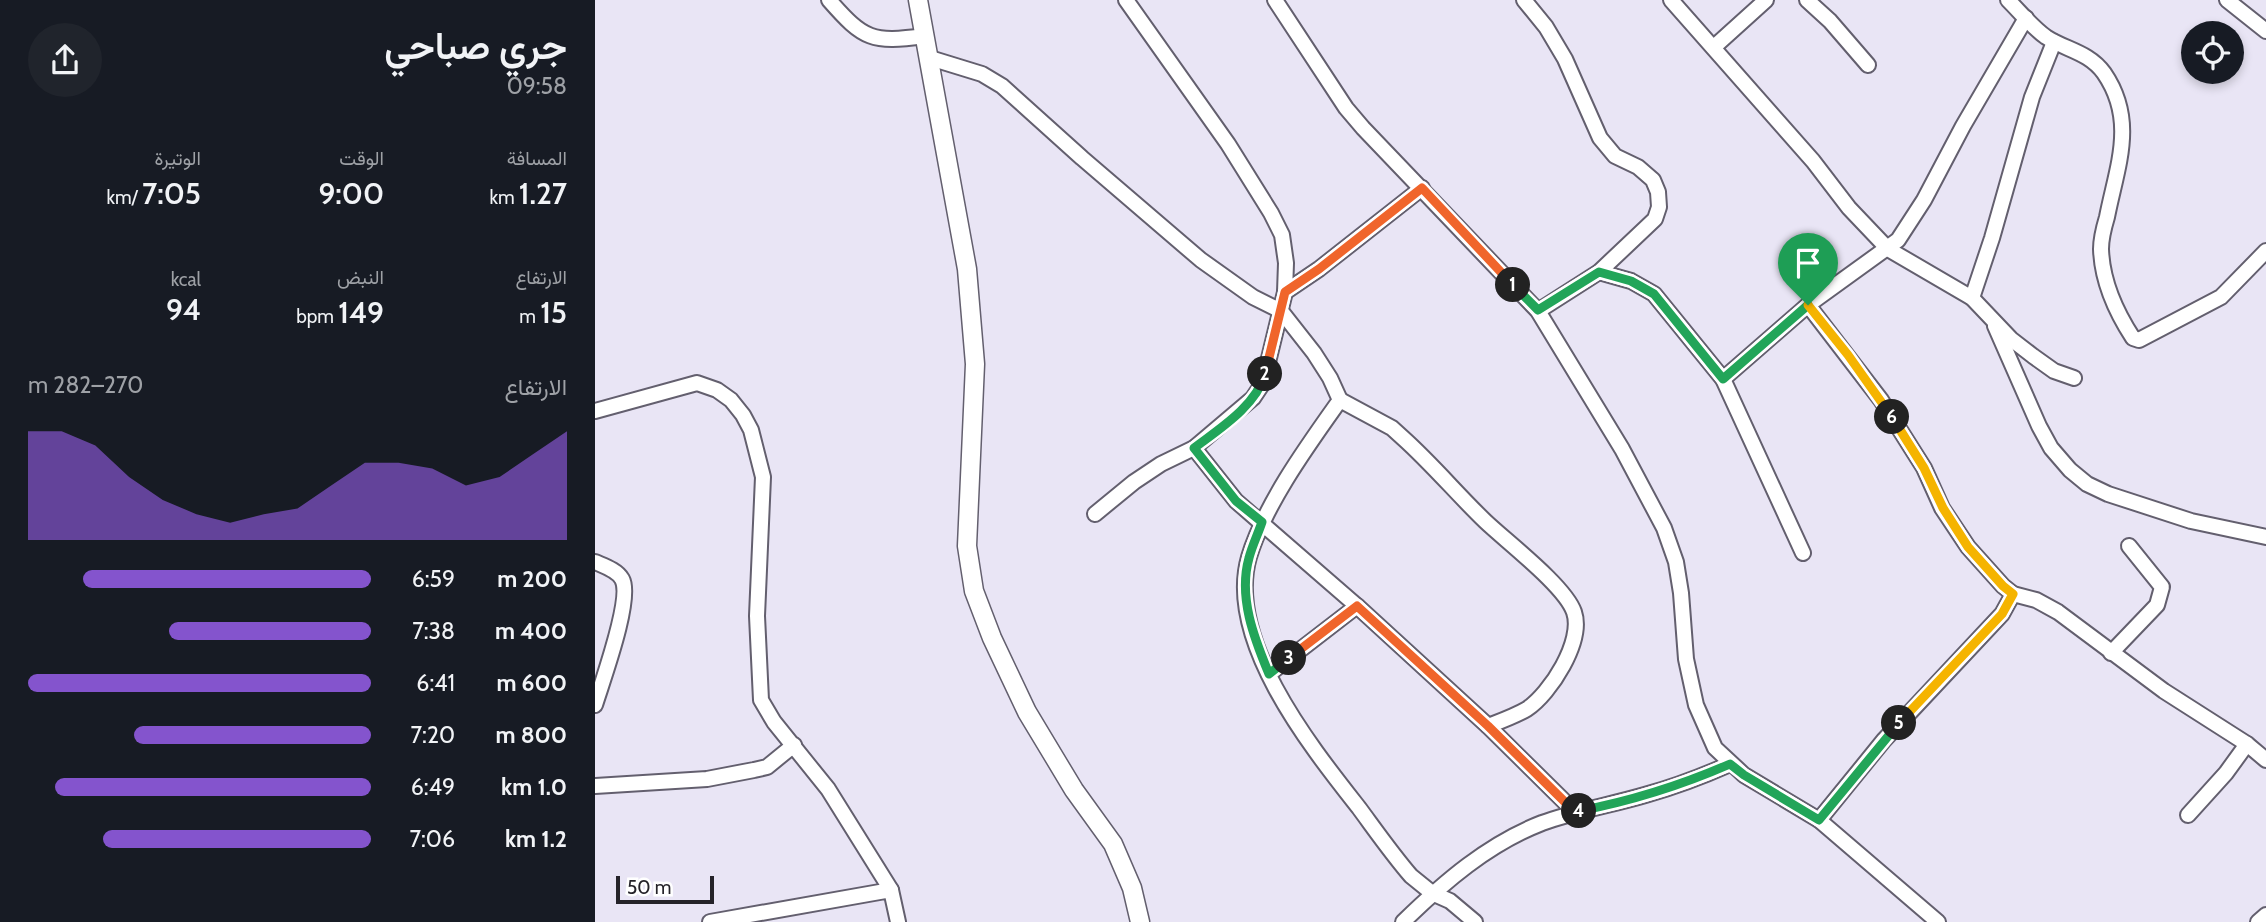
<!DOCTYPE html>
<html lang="ar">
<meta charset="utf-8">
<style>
body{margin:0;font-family:Cabin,Vazirmatn,sans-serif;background:#20242c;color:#f1f3f6;direction:rtl;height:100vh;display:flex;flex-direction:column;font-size:26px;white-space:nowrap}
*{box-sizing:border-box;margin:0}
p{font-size:23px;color:#9ea1a6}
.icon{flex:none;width:38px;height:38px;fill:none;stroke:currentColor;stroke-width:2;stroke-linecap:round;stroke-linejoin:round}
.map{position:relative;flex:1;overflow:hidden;direction:ltr}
.drawer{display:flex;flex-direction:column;background:#171b24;width:595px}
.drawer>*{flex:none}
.controls{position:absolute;left:1586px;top:21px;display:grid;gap:14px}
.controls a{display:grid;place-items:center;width:63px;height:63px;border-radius:50%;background:#171b24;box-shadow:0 4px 10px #0003;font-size:35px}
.scale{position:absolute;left:21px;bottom:18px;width:98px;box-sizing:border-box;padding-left:7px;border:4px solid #252329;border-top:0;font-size:19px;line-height:24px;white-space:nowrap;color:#252329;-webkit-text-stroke:5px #fff;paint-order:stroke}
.pin{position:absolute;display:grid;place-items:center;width:60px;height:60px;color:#fff;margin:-72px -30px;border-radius:50% 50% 50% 0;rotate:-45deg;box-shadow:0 0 7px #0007}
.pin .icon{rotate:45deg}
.km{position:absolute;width:35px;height:35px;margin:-18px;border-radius:50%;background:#222;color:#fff;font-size:19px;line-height:35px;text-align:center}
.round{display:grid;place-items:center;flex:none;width:74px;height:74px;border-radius:37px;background:#20242c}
.head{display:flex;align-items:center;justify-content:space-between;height:119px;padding:0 28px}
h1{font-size:38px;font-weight:600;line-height:52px}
.figures{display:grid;grid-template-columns:repeat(3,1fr);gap:10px;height:119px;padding:7px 28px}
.figures div{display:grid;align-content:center}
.figures b{font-size:30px;font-weight:600}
.figures small{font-size:19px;font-weight:400}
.figures p{font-size:19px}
.chart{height:196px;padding:14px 28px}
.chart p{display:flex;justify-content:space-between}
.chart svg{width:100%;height:126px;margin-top:7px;fill:#8454cd;opacity:.7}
ul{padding:0 28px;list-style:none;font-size:23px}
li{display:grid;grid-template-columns:112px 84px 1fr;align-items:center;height:52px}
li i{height:18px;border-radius:9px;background:#8454cd}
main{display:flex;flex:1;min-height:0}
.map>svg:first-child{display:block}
</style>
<main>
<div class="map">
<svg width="1671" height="922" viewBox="0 0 1671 922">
<rect width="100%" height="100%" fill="#e9e5f5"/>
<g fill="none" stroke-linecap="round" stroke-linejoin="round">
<g stroke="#635f6e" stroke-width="18">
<g id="minor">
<path d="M234 0C269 40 277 43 330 36"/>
<polyline points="680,0 751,108 768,128 943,311 1027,449 1069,528 1081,562 1086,593 1091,659 1101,705 1120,748 1149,775 1224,820 1343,922"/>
<polyline points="929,0 951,27 970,59 1005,138 1020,156 1043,167 1058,180 1063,192 1064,207 1060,219 1004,272 943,311"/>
<polyline points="1076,0 1218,161 1254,208 1293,249 1377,298 1416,339 1438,356 1459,371 1479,378"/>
<polyline points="1212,0 1235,21 1273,65"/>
<path d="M1413 0C1425 12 1437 27 1451 37 1471 50 1494 52 1509 73 1542 121 1522 166 1512 217 1509 227 1506 238 1506 249 1507 280 1521 312 1538 338L1544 340 1626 297 1671 251"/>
<polyline points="1632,0 1671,31"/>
<polyline points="1119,47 1171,0"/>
<path d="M335 58 387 74 407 86 487 158 606 260 658 297 686 311 719 353 735 378 745 400C713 445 670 504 654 557 630 640 716 747 764 808 781 831 797 854 816 876L837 893 855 901 880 922"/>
<polyline points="1004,272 1036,281 1059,294 1128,379 1208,553"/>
<polyline points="690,292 724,269 827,188"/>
<polyline points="1377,298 1397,238 1437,97 1459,42"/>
<polyline points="1213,305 1286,400 1329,468 1347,508 1373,547 1408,586 1418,594 1441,600 1463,612 1569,691 1652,744 1671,760"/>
<polyline points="1400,326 1444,426 1456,448 1475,470 1492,484 1513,494 1596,521 1671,537"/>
<polyline points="1128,379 1213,305 1303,240 1329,200 1368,126 1431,18"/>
<path d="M745 400 797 428 808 438C837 464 862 494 890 521 912 542 970 586 979 612 989 641 955 694 932 709 920 716 906 721 893 726"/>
<polyline points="0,411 102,383 122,390 136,400 148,415 156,430 168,477 162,616 166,700 179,722 233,789 296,890"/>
<polyline points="599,448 641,501 762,606 893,726 980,812"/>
<polyline points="500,514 539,482 566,464 599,448 658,398 668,383 690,292 691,263 687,235 676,213 633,144 531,0"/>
<path d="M0 562C9 566 22 570 27 579 38 598 7 682 0 705"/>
<polyline points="1516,653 1562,605 1567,587 1534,546"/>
<polyline points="674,674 762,606"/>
<polyline points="0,786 112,779 159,770 172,767 199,745"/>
<polyline points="1593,815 1631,773 1652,744"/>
<polyline points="1224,820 1289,740 1407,614 1418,594"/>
<polyline points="115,922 296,890 303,922"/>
<path d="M808 922C849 882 893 844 947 823 980 811 1016 805 1050 795 1079 787 1108 776 1135 764"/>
<polyline points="1663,922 1671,915"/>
</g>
</g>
<g stroke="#635f6e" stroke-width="21">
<polyline id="tertiary" points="323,0 372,269 380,364 372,546 379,591 397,638 432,712 479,790 518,844 537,888 545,922"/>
</g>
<use href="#minor" stroke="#fff" stroke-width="14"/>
<use href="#tertiary" stroke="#fff" stroke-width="18"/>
</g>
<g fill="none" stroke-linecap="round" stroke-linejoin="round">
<g stroke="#fff" stroke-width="14">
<polyline id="split-1" points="918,285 943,310 1004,272 1036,281 1059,294 1128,379 1213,305"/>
</g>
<g stroke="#fff" stroke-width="14">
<polyline id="split-2" points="670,374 690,292 724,269 827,188 918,285"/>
</g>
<g stroke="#fff" stroke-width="14">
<path id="split-3" d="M670 374C661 406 624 429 599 448L641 501 667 522C663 534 657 546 654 558 643 597 659 638 674 674L694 658"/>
</g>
<g stroke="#fff" stroke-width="14">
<polyline id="split-4" points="694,658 762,606 893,726 980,812 984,811"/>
</g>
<g stroke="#fff" stroke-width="14">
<path id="split-5" d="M984 811C1036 801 1087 785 1135 764L1149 775 1224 820 1304 723"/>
</g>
<g stroke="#fff" stroke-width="14">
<polyline id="split-6" points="1297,417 1329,468 1348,508 1373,547 1408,586 1418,594 1407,614 1304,723"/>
</g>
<g stroke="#fff" stroke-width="14">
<polyline id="split-7" points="1213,305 1253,355 1297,417"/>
</g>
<use href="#split-1" stroke="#22a559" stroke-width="9"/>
<use href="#split-2" stroke="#f0652b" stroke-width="9"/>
<use href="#split-3" stroke="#22a559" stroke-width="9"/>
<use href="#split-4" stroke="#f0652b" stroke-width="9"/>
<use href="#split-5" stroke="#22a559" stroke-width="9"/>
<use href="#split-6" stroke="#f5b400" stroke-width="9"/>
<use href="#split-7" stroke="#f5b400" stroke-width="9"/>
</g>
</svg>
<div class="controls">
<a><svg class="icon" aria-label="locate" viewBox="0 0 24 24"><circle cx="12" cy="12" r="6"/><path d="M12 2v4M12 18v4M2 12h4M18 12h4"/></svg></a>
</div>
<div class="scale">50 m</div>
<div class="pin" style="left:1213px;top:305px;background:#1e9e55"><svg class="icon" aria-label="arrive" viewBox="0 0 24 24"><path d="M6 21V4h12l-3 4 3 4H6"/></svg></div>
<b class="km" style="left:918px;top:285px">1</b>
<b class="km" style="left:670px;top:374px">2</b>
<b class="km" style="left:694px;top:658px">3</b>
<b class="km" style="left:984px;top:811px">4</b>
<b class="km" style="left:1304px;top:723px">5</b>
<b class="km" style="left:1297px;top:417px">6</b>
</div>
<section class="drawer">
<div class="head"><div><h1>جري صباحي</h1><p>09:58</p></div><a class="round"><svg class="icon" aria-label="share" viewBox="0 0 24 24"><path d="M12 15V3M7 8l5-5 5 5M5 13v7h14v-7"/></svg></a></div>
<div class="figures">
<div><p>المسافة</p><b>1.27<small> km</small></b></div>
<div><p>الوقت</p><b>9:00</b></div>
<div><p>الوتيرة</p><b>7:05<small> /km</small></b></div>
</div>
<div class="figures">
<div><p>الارتفاع</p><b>15<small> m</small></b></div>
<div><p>النبض</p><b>149<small> bpm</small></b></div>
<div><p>kcal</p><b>94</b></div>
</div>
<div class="chart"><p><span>الارتفاع</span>270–282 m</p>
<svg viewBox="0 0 160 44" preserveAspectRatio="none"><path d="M0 44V6L10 6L20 11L30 22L40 30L50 35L60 38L70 35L80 33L90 25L100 17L110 17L120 19L130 25L140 22L150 14L160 6V44z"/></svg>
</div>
<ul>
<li><b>200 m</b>6:59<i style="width:84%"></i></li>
<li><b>400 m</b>7:38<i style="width:59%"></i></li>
<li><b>600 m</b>6:41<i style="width:100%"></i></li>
<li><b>800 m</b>7:20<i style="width:69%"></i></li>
<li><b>1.0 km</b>6:49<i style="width:92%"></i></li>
<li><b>1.2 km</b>7:06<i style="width:78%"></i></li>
</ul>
</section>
</main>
